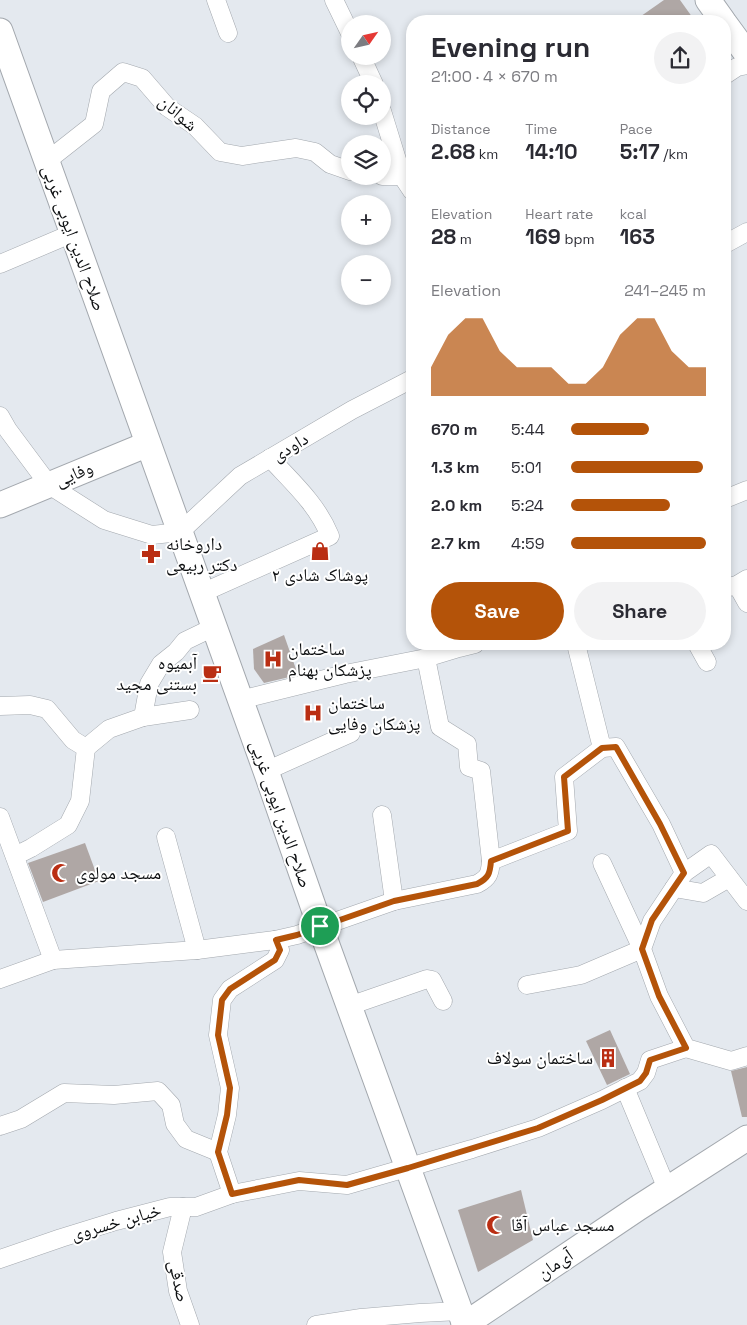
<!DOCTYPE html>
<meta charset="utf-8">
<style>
body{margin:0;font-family:"Space Grotesk","Noto Naskh Arabic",sans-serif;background:#f2f2f3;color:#2b2b33;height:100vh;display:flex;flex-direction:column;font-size:19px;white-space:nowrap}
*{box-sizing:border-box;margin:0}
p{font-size:16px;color:#7c7c81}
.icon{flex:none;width:28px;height:28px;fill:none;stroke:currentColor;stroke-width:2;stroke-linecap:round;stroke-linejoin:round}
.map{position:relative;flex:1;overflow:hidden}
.side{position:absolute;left:406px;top:15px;width:325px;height:635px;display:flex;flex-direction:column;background:#fff;border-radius:20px;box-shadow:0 2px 8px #0003}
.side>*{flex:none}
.needle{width:32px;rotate:56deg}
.buttons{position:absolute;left:341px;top:15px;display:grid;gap:10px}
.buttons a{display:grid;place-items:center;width:50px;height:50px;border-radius:50%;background:#fff;box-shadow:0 2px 8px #0003;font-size:25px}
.pin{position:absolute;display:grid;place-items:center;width:42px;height:42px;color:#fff;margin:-21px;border:2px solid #fff;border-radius:50%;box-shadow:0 1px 5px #0007}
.round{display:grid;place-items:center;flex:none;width:52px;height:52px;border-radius:26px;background:#f2f2f3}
.headline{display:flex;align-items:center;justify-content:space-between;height:85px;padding:0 25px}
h1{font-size:28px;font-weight:700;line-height:38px}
.metrics{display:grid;grid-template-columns:repeat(3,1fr);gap:8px;height:85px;padding:5px 25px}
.metrics div{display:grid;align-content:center}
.metrics b{font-size:21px;font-weight:700}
.metrics small{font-size:14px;font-weight:400}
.metrics p{font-size:14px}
.chart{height:140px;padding:10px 25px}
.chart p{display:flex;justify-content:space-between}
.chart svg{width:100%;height:90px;margin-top:5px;fill:#b45309;opacity:.7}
.button{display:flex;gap:10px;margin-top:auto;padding:10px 25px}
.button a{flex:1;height:58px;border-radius:30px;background:#b45309;color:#fff;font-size:20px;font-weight:700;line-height:58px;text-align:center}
.button a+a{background:#f2f2f3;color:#2b2b33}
ul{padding:0 25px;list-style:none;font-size:16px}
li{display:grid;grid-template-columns:80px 60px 1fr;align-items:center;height:38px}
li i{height:12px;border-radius:6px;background:#b45309}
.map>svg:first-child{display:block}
</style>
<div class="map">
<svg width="747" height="1325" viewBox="0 0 747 1325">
<rect width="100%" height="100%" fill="#e4e9ef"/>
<g fill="#afa7a5">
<polygon points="664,0 680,0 695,21 634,21"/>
<polygon points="284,635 298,675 264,683 254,669 253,649"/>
<polygon points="85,843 99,881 43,902 28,863"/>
<polygon points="610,1030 630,1074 607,1085 586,1041"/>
<polygon points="747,1067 747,1117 742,1117 731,1071"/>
<polygon points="521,1190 533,1240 478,1272 458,1210"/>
</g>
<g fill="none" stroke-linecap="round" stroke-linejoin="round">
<g stroke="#a3a8ae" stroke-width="19">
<g id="street">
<polyline points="216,0 228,33"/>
<polyline points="334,0 350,33"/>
<polyline points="361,56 374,84"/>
<polyline points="725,75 737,67 747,65"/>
<polyline points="382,111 402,176 412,191"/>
<polyline points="47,161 94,124 101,91 123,72 142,78 167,107 195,126 220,152 242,156 296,148 315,152 330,164 350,171"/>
<polyline points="382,176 402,176"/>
<polyline points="725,244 747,232"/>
<polyline points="0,264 73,233"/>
<polyline points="0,416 8,430 49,485 104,520 152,535 180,532 240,476 352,410 412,379"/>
<polyline points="725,499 747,490"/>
<polyline points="737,585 747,603"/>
<polyline points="725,588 737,585 747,579"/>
<path d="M202 593 330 536C317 504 293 483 270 458"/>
<polyline points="697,644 707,662"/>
<polyline points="426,658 440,727 467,744 469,767 481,771 491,861 568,831 564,777 602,748 576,644"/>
<polyline points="240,700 345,674 426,658 459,648 475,644"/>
<polyline points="0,706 30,705 47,709 73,740 86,748 80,801 68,825 31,848 15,856"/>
<polyline points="143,717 190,710"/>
<polyline points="86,748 109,729 143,717 149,684 161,664 176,652 185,641 214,627"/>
<polyline points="602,748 616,747 661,824 684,873 711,854 747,901"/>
<polyline points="266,771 351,733"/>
<polyline points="382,815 394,901"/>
<polyline points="0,817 53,960"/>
<polyline points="166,837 197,950"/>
<polyline points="684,873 652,921 642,949 659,996 686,1048 731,1061 747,1056"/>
<polyline points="674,888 703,893 729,878"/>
<polyline points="275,940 280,950 275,960 230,989 222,1000 218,1035 230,1088 227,1115 218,1152 232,1194 299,1181 347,1185 472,1149 538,1128 602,1100 640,1081 646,1073 650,1060 686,1048"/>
<path d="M0 979 53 960 197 950 275 940 297 935 394 901 477 884C489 878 490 873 491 861"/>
<polyline points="527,985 581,975 642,949 602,863"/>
<polyline points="349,1006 427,979 432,980 443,1001"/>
<polyline points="625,1088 667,1189"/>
<polyline points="0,1126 21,1119 64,1093 114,1095 158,1091 171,1105 175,1124 186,1139 218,1152"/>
<polyline points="183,1207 172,1252 178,1291 190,1325"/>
<polyline points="0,1259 61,1238 116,1221 170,1207 196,1207 232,1194"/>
<polyline points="316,1325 361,1318 420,1313 460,1311"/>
</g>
</g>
<g stroke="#a3a8ae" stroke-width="27">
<g id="secondary">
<polyline points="708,0 723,21"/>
<polyline points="725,24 747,54"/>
<polyline points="0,31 266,771 320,926 465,1325"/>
<polyline points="0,505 148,444"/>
<polyline points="464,1325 638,1208 747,1138"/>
</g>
</g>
<use href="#street" stroke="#fff" stroke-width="18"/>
<use href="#secondary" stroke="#fff" stroke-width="25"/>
</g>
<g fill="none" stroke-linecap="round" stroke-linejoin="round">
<g stroke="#fff" stroke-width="10">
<path id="route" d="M616 747 660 824 684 873 652 920 642 949 659 996 686 1048 650 1060 646 1073 640 1081 602 1100 538 1128 408 1168 347 1185 299 1180 232 1194 218 1152 227 1115 230 1088 218 1035 222 1000 230 989 275 960 280 950 276 940 297 935 394 901 477 884C489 878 490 873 491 861L568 831 564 777 602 748Z"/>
</g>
<use href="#route" stroke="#b45309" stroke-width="6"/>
</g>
<defs>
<g id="shop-bare" transform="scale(1.5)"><path d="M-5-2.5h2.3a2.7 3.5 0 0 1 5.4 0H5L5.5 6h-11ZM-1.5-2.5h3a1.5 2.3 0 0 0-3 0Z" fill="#ba2e13" stroke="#fff" stroke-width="2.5" paint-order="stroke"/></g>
<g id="pharmacy-bare" transform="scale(1.5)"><path d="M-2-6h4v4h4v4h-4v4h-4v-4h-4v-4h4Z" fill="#ba2e13" stroke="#fff" stroke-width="2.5" paint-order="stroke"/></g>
<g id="hospital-bare" transform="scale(1.5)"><path d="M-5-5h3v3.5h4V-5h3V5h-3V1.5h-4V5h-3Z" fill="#ba2e13" stroke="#fff" stroke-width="2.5" paint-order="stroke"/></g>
<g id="cafe-bare" transform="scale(1.5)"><path d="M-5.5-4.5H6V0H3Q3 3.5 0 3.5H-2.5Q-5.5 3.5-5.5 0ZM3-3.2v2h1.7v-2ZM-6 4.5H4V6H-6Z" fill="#ba2e13" stroke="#fff" stroke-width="2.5" paint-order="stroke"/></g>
<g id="mosque-bare" transform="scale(1.5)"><path d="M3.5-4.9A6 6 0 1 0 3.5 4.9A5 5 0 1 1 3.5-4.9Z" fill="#ba2e13" stroke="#fff" stroke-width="2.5" paint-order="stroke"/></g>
<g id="building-bare" transform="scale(1.5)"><path d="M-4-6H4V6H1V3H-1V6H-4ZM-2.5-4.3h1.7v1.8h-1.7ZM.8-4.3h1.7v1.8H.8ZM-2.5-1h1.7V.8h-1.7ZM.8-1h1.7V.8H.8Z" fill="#ba2e13" stroke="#fff" stroke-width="2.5" paint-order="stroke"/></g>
</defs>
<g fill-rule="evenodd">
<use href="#shop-bare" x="320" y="551"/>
<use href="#pharmacy-bare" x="151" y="554"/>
<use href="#hospital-bare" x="273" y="659"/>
<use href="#cafe-bare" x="212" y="673"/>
<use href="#hospital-bare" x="313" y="713"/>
<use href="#mosque-bare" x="61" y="873"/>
<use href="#building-bare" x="608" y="1058"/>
<use href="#mosque-bare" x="496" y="1225"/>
</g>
<g text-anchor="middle" stroke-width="4" stroke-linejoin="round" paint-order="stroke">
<g font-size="18" fill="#0d0f11" stroke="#fff">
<text transform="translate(178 113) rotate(41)" y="6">شوانان</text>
<text transform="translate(74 238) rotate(70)" y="6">صلاح الدین ایوبی غربی</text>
<text transform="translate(290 447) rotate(-31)" y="6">داودی</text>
<text transform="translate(74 474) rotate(-22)" y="6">وفایی</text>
<text transform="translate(281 814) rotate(71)" y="6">صلاح الدین ایوبی غریی</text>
<text transform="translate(116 1222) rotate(-16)" y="6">خیابن خسروی</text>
<text transform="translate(555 1264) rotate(-34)" y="6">آی‌مان</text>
<text transform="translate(179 1281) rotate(78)" y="6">صدقی</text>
</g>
<g font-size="18" fill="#0d0f11" stroke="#fff" text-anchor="start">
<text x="166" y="550">داروخانه<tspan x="166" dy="21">دکتر ربیعی</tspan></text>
<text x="320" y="581" text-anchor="middle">پوشاک شادی ۲</text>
<text x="288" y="655">ساختمان<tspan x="288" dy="21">پزشکان بهنام</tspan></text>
<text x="197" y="669" text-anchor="end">آبمیوه<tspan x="197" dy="21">بستنی مجید</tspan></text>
<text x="328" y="709">ساختمان<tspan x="328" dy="21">پزشکان وفایی</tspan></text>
<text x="76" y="879">مسجد مولوی</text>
<text x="593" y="1064" text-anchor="end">ساختمان سولاف</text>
<text x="511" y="1231">مسجد عباس آقا</text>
</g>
</g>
</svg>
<div class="buttons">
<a><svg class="needle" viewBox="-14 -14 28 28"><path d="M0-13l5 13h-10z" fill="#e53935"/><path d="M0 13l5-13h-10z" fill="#7c7c81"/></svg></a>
<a><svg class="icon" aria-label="locate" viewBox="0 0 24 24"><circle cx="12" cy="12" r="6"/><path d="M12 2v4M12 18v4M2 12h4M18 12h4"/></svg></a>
<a><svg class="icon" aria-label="layers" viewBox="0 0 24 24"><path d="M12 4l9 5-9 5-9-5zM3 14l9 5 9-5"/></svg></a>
<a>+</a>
<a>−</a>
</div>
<div class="pin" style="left:320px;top:926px;background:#1e9e55"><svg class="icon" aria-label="arrive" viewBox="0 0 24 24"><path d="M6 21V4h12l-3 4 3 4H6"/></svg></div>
<section class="side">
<div class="headline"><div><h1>Evening run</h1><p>21:00 · 4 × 670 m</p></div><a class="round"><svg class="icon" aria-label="share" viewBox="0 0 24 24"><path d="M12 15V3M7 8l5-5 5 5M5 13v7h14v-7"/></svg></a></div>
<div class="metrics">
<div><p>Distance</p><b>2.68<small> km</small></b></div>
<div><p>Time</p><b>14:10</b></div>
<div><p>Pace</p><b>5:17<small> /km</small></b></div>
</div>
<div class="metrics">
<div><p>Elevation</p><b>28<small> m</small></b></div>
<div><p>Heart rate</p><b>169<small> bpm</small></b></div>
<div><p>kcal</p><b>163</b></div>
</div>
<div class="chart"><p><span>Elevation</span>241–245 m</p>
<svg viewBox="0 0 160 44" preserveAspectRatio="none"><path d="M0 44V30L10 14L20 6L30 6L40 22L50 30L60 30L70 30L80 38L90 38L100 30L110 14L120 6L130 6L140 22L150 30L160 30V44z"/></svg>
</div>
<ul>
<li><b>670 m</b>5:44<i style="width:58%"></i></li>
<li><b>1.3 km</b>5:01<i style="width:98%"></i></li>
<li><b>2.0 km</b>5:24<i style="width:73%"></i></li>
<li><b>2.7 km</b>4:59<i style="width:100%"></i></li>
</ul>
<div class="button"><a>Save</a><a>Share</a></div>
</section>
</div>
